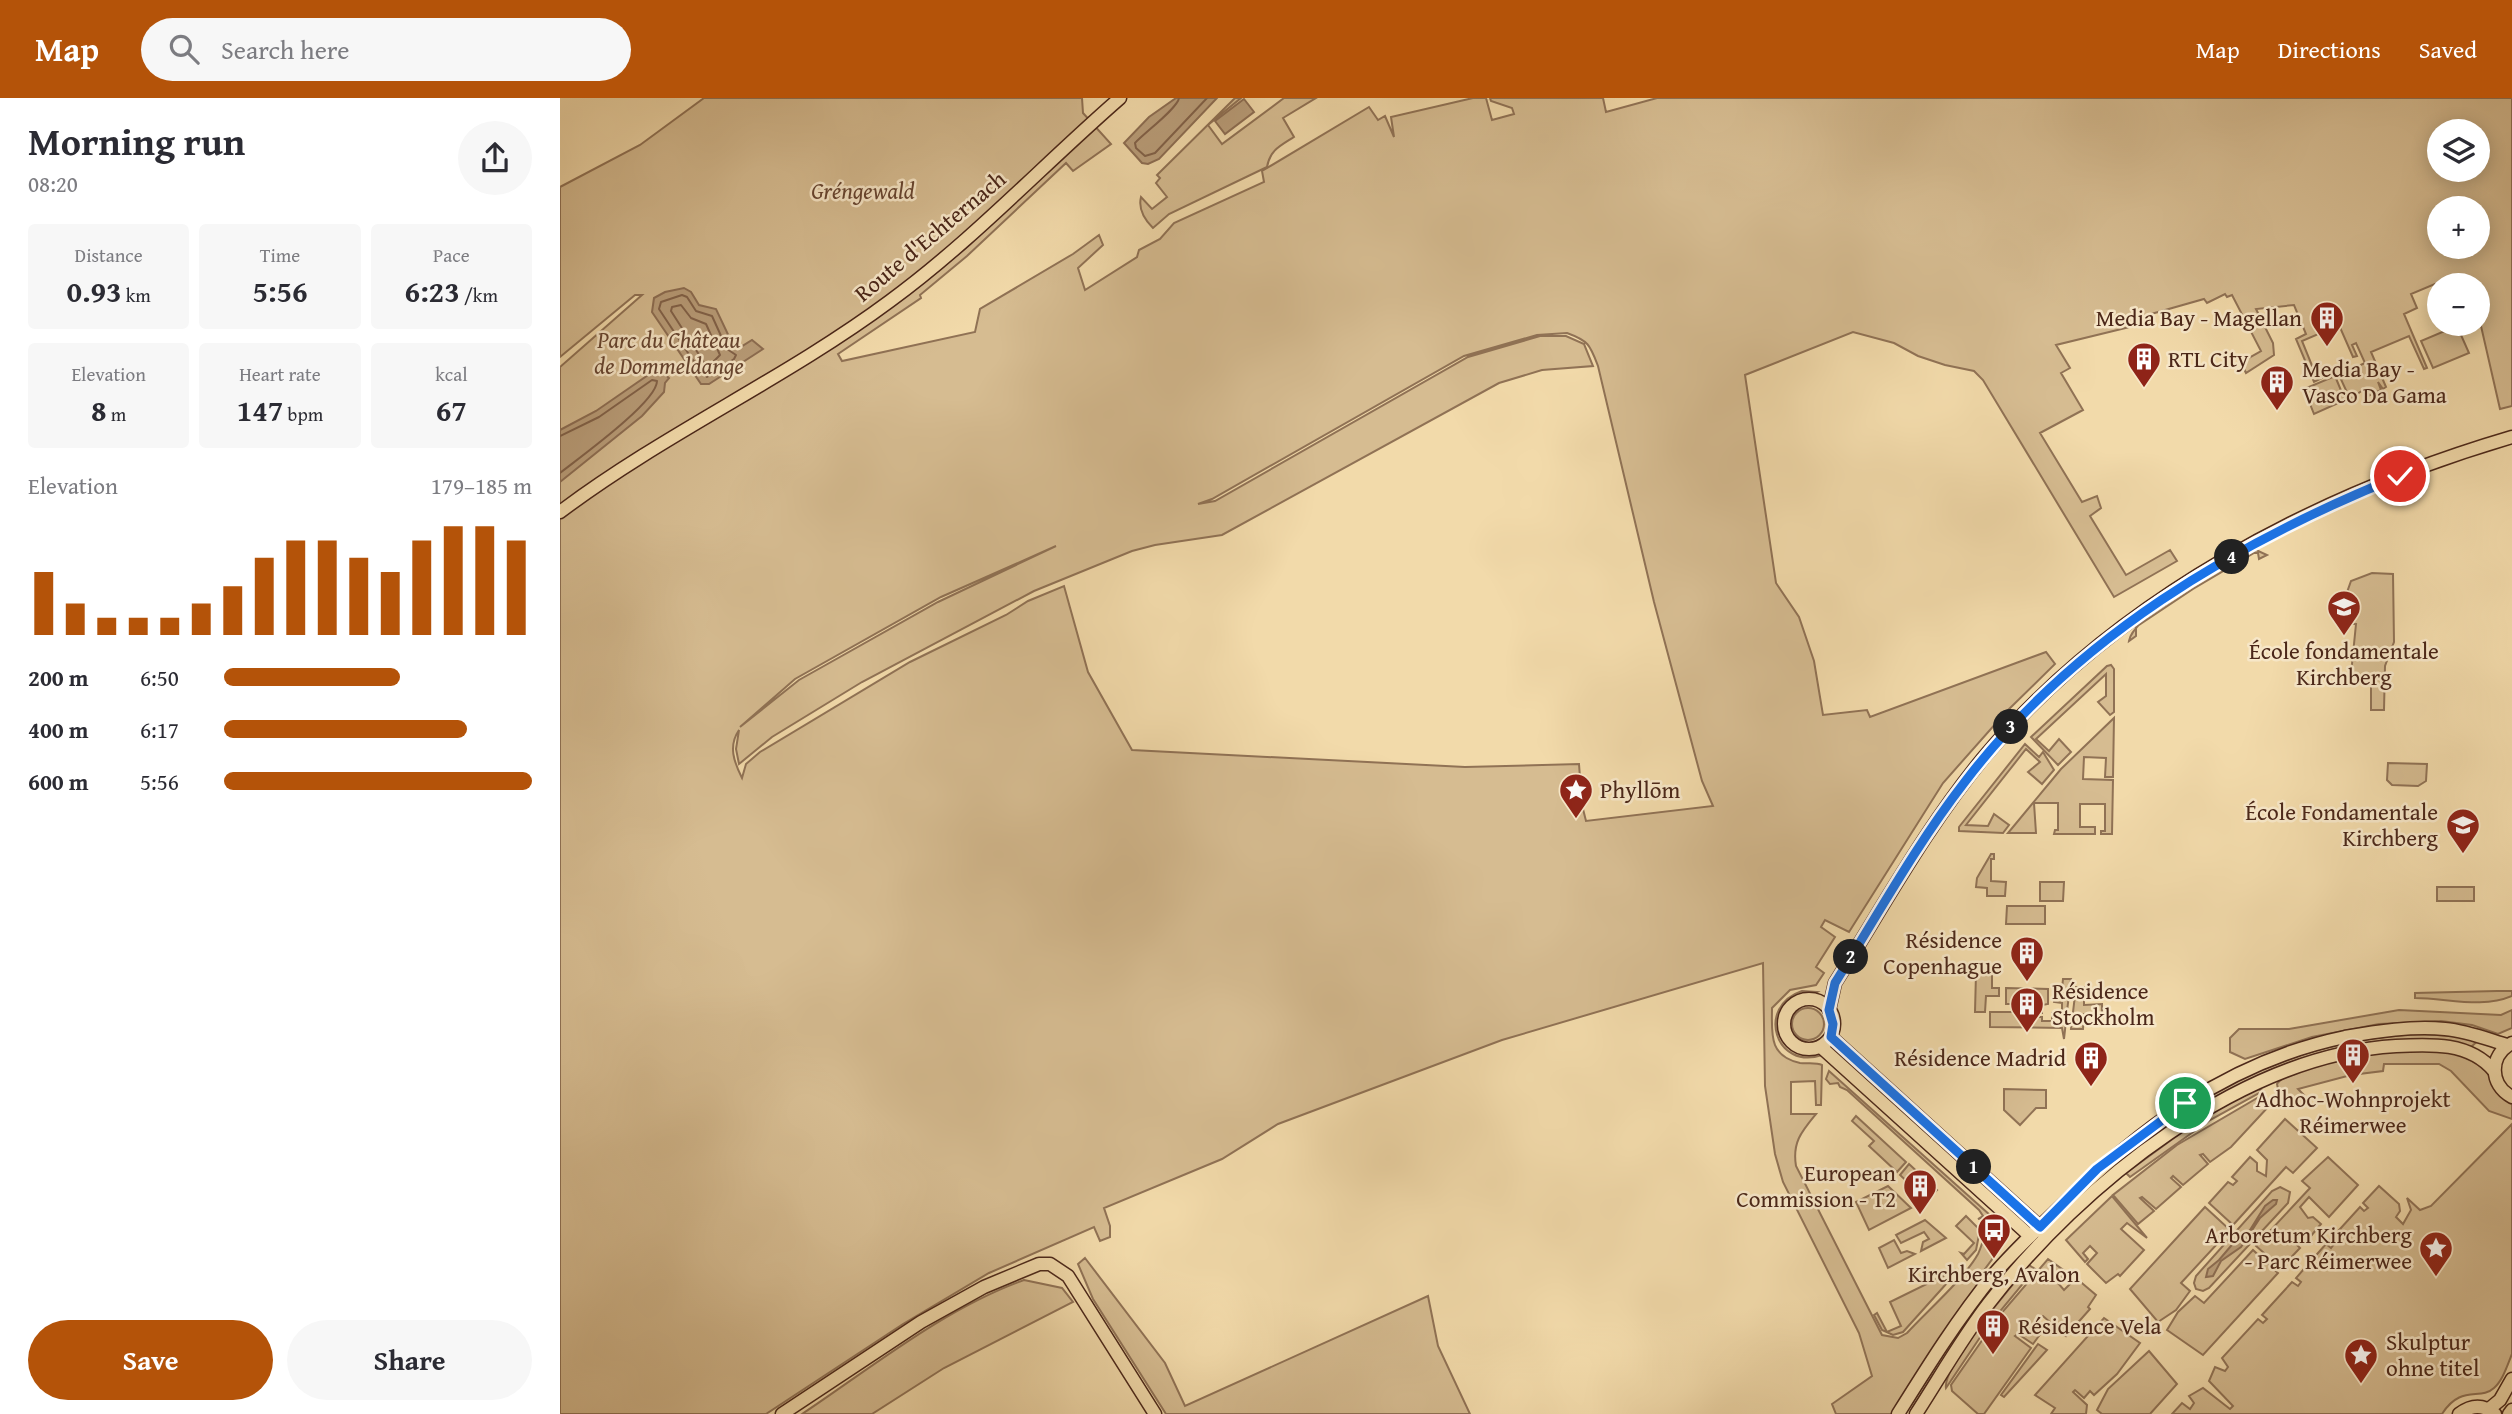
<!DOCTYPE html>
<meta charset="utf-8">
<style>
body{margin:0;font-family:"Gentium Book Plus",serif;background:#f7f7f7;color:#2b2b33;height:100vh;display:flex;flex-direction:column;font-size:26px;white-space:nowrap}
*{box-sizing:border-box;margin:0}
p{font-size:23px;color:#7c7c81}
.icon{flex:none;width:38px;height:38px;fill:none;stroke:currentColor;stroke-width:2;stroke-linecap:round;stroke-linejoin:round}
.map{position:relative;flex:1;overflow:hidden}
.panel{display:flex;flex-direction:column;background:#fff;width:560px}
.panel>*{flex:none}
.buttons{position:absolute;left:1867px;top:21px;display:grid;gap:14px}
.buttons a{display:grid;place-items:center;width:63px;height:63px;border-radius:50%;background:#fff;box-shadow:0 4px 18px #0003;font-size:35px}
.pin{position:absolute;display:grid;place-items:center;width:60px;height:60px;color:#fff;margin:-30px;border:4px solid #fff;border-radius:50%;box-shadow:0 2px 7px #0007}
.km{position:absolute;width:35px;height:35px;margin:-18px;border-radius:50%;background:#222;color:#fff;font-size:19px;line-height:35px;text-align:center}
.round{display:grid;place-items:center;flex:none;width:74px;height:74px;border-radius:37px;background:#f7f7f7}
.summary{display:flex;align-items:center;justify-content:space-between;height:119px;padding:0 28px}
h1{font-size:38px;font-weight:700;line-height:52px}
.metrics{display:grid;grid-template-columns:repeat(3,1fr);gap:10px;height:119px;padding:7px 28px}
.metrics div{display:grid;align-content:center;border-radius:7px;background:#f7f7f7;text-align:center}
.metrics b{font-size:30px;font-weight:700}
.metrics small{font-size:19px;font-weight:400}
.metrics p{font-size:19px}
.chart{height:196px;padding:14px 28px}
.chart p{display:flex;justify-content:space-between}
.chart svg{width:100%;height:126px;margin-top:7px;stroke:#b45309;stroke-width:6}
.cta{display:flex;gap:14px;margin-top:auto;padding:14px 28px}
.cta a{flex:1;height:80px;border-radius:42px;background:#b45309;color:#fff;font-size:28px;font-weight:700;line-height:80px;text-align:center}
.cta a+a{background:#f7f7f7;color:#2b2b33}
ul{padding:0 28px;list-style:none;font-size:23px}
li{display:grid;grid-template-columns:112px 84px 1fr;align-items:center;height:52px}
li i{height:18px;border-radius:9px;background:#b45309}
header{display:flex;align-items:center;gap:42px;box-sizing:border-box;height:98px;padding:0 35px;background:#b45309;color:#fff}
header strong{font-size:33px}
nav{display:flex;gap:38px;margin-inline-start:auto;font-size:24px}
.search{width:490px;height:63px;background:#f7f7f7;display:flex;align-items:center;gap:18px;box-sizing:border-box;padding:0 24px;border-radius:38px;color:#7c7c81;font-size:26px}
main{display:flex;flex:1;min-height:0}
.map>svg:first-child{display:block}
</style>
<header>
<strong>Map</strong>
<div class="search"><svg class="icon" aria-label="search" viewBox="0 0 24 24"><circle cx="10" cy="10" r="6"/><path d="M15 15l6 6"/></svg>Search here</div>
<nav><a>Map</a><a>Directions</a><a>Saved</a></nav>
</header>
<main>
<section class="panel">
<div class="summary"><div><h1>Morning run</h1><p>08:20</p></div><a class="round"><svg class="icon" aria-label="share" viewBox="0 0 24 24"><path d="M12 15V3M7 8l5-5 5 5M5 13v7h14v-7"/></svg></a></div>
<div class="metrics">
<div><p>Distance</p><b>0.93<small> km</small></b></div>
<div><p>Time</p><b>5:56</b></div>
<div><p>Pace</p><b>6:23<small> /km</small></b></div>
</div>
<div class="metrics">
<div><p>Elevation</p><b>8<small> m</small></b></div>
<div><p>Heart rate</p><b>147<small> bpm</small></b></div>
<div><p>kcal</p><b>67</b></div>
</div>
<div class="chart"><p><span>Elevation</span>179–185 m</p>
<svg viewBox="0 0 160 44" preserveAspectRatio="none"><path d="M5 44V22M15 44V33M25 44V38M35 44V38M45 44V38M55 44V33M65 44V27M75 44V17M85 44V11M95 44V11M105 44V17M115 44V22M125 44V11M135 44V6M145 44V6M155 44V11"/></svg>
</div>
<ul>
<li><b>200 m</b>6:50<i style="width:57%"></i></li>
<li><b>400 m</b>6:17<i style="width:79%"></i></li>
<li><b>600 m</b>5:56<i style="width:100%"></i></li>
</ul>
<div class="cta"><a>Save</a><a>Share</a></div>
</section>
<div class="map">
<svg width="1952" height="1316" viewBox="0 0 1952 1316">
<rect width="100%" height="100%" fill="#f2daaa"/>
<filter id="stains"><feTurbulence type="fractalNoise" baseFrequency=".00286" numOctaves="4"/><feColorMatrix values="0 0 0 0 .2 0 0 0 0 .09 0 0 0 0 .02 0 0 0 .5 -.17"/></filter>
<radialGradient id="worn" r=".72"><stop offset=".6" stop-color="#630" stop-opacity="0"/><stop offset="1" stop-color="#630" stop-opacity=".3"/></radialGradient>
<g fill="#d6bc91" stroke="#907255" stroke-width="2" fill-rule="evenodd">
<path d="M144 0H522L523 15 551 46 513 73 506 65 407 158 360 197 361 200 278 256 282 263 415 234 420 211 513 156 539 137 543 147 518 170 525 192 577 159 579 152 600 141 614 125 704 84 702 73 809 9 818 22 825 18 834 39 831 19 913 0H926L932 22 954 16 952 10 931 3 930 0H1043L1046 14 1097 0H1952V308L1940 311 1918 215V187H1892L1889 180 1851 196 1857 210 1844 216 1867 270 1864 271 1849 238 1811 254 1826 289 1823 291 1818 284 1821 292 1806 299 1803 292 1790 301 1779 277 1805 265 1796 245 1792 247 1797 258 1793 259 1779 227 1742 243 1757 280 1764 279 1754 284 1736 241 1746 236 1734 207 1696 211 1713 245 1714 257 1686 275 1679 261 1683 258 1685 262 1701 253 1672 197 1667 199 1665 196 1647 205 1644 201 1577 220 1578 227 1496 247 1510 270 1501 275 1523 312 1480 335 1522 404 1537 398 1541 410 1530 418 1566 477 1610 452 1617 463 1554 499 1423 282 1414 273 1385 267 1358 258 1334 245 1293 234 1185 277 1216 485 1239 519 1254 563 1263 617 1307 612 1310 619 1486 554 1495 566 1445 615 1383 685 1289 834 1265 822 1261 829 1275 839 1256 869 1264 875 1256 887 1230 892 1212 910C1212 935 1208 958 1240 965 1247 966 1256 964 1262 967L1261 1007H1256L1255 983 1231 984V1016H1256C1242 1033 1232 1044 1236 1068L1322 1237 1338 1240 1347 1235C1367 1213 1404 1181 1418 1156 1424 1144 1423 1132 1437 1124L1445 1132 1447 1141 1422 1175 1423 1181 1386 1232 1332 1316H1276L1272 1306 1312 1278 1299 1235 1223 1084 1215 1056 1205 988 1203 865 942 942 718 1026 662 1061 544 1110 550 1128V1139L540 1143 534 1129 429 1175 343 1226 206 1316H0V269L82 197H75L0 259V89L80 47ZM1880 33H1918V72H1880ZM1880 110H1918V149H1880ZM1007 235C1029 243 1030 247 1038 268L1094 504 1142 683 1153 708 1026 723 1022 707 1019 666 905 669 572 652 528 574 504 488 468 503 446 517 350 564 200 654 186 666 182 680C174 664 168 648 179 632L176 651 179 666 212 639 302 584 474 493 572 453 595 447 662 437 939 285 982 272 1033 268 1024 246 1006 238H980L908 259 655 403 638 406 652 401 904 258 977 237ZM496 448 378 504 239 582 180 629 235 581 381 499Z"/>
<path d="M675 0H681L648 27 662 46 724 0H756L723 20 734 39C720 48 710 52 707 69L609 116 593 130C584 121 578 111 581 99L592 111 607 99 596 85 600 80 597 77Z"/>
<polygon points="1894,226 1902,226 1897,228 1909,255 1873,270 1861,243 1892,230"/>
<polygon points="1775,278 1785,302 1754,316 1744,291"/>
<path d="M1696 452 1707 457 1699 461 1698 455H1694L1633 491 1576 529V538L1569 543C1573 516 1670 466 1696 452Z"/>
<polygon points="1812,475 1833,476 1834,544 1825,568 1824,612 1811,612 1811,578 1791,576 1796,526 1787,526 1787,512 1779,512 1779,498 1786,497 1791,483"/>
<polygon points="1547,568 1551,567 1554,571 1554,614 1550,617 1538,604 1546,598 1546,576 1476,641 1489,653 1499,641 1511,654 1498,667 1471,639"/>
<polygon points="1554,620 1553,679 1545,679 1546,660 1524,659 1523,681 1553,682 1552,736 1541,736 1541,733 1545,733 1545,706 1520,706 1520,729 1535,729 1535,736 1494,736 1495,732 1498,732 1498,705 1474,705 1476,735 1448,735 1501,671"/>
<polygon points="1465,646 1479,659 1483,654 1494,672 1482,686 1468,674 1480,664 1466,651 1406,727 1428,728 1434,716 1449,727 1443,735 1399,733 1399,729"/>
<polygon points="1828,665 1867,666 1866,683 1858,688 1832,687 1827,682"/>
<polygon points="1431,756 1434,756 1434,761 1431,761 1431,783 1446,784 1445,798 1427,798 1427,790 1416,789 1417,780"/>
<polygon points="1480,784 1504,784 1503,803 1480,803"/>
<rect x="1877" y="789" width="37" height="14"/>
<polygon points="1447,808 1485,808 1485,826 1446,826"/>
<polygon points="1416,875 1432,875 1432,890 1439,890 1439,898 1426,898 1425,914 1415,914"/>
<polygon points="1503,881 1511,881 1506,921 1492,921 1492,915 1502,914 1502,905 1494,904 1495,891 1502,891"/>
<polygon points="1516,889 1524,889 1524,907 1542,906 1542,916 1524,916 1523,931 1511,931"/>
<polygon points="1446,890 1488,891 1488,906 1482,907 1482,915 1462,915 1462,906 1446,906"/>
<path d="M1242 893 1257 894C1249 898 1238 898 1231 903 1212 917 1219 946 1240 953 1247 956 1255 954 1262 957 1216 973 1195 909 1242 893Z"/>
<path d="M1937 893H1952V898C1922 911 1887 900 1855 900V895Z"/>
<circle cx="1248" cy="926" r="16"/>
<polygon points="1839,912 1941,917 1952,912 1952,930 1938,936 1912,927 1881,923 1819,926 1752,939 1685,961 1670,954 1670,940 1679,931 1729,931"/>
<polygon points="1430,914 1457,914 1458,919 1482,919 1482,923 1506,923 1504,941 1502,930 1430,929"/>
<path d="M1862 936 1921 940 1911 949 1895 945 1730 966C1646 996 1571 1064 1500 1118 1530 1089 1560 1055 1594 1032 1678 974 1760 940 1862 936Z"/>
<path d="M1876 952 1907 957 1921 964 1952 1005V1021L1929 1013 1891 973 1879 966H1824L1823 973 1791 977 1738 991 1744 997 1732 1009 1719 996 1717 986C1728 968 1804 955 1826 953 1843 951 1860 953 1876 952Z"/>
<polygon points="1269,973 1431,1118 1418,1121 1423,1118 1419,1112 1287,992 1280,989 1278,985 1270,986 1266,981"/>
<polygon points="1444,991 1486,992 1486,1010 1476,1010 1460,1027 1444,1012"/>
<polygon points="1698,991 1703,993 1650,1022 1570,1079 1566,1075 1647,1016"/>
<polygon points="1699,999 1709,1008 1671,1049 1650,1064 1643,1056 1640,1057 1648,1066 1623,1087 1613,1078 1611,1080 1621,1089 1596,1111 1582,1099 1580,1100 1594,1113 1578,1126 1553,1097 1617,1047"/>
<polygon points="1296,1018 1346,1064 1337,1074 1309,1048 1314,1043 1292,1023"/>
<polygon points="1725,1021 1757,1050 1733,1075 1726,1069 1673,1127 1649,1105 1668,1084 1673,1087 1677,1083 1672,1079 1690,1059 1697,1065 1697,1073 1706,1078 1707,1062 1697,1052"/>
<path d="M1952 1026V1256C1947 1268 1943 1282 1934 1290 1920 1303 1901 1286 1882 1316H1612L1622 1305 1630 1311 1634 1305 1629 1298 1643 1290 1670 1311 1673 1308 1649 1283 1655 1269 1665 1273 1668 1269 1662 1260 1698 1221 1703 1225 1707 1221 1702 1217 1732 1184 1738 1188 1741 1184 1736 1180 1766 1146 1771 1150 1774 1146 1770 1142 1800 1109 1804 1113 1808 1110 1803 1105 1819 1088 1839 1106 1840 1113 1836 1119 1843 1126 1851 1112 1847 1100 1860 1112 1871 1108Z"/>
<polygon points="1768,1059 1798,1087 1769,1119 1749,1099 1740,1109 1748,1120 1753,1119 1761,1126 1745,1145 1740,1141 1736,1146 1740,1150 1721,1170 1696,1148 1750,1090 1742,1083"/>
<polygon points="1349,1066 1377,1092 1367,1102 1340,1077"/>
<polygon points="1328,1088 1351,1110 1309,1132 1296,1104"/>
<polygon points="1720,1089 1730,1094 1728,1105 1649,1190 1643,1193 1636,1191 1634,1185 1636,1178 1712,1093"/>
<polygon points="1552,1098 1587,1140 1567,1125 1561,1131 1584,1152 1560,1178 1558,1176 1546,1185 1527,1166 1537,1155 1530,1148 1523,1155 1528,1161 1525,1164 1506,1142"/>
<polygon points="1645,1109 1670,1132 1621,1185 1630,1193 1616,1212 1598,1224 1570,1191"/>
<polygon points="1406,1118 1420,1132 1416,1152 1407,1162 1401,1155 1404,1156 1414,1145 1396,1128"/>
<polygon points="1365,1122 1386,1140 1361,1153 1363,1144 1369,1141 1364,1134 1341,1145 1336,1137"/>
<polygon points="1334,1142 1341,1155 1347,1153 1355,1156 1328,1170 1319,1150"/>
<polygon points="1693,1152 1718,1175 1643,1257 1607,1232 1618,1214 1635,1198 1644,1205"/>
<polygon points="525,1160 605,1265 625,1308 868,1198 878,1248 910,1316 606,1316 533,1201 518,1166"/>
<polygon points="1488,1161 1512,1178 1509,1181 1503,1177 1497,1184 1504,1192 1516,1180 1536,1197 1528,1209 1530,1211 1506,1238 1483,1218 1477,1224 1484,1231 1473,1246 1458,1236 1455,1238 1471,1250 1424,1316 1418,1316 1392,1293 1391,1287 1439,1218"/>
<path d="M1469 1167 1475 1171 1427 1229 1386 1290C1382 1268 1453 1187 1469 1167Z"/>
<polygon points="1395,1172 1396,1175 1343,1234 1333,1237 1322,1232 1314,1217 1317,1215 1327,1234 1341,1228 1330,1204"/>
<path d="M464 1182 502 1190 513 1204 384 1270 312 1316H242C311 1270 385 1210 464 1182Z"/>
<polygon points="1544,1220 1580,1245 1557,1276 1534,1297 1530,1293 1524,1300 1515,1292 1513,1294 1527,1307 1526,1316 1491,1316 1495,1310 1475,1297"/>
<polygon points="1478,1246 1487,1252 1444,1299 1441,1297"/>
<polygon points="1589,1253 1617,1286 1590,1316 1542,1316 1537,1312 1548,1291"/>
</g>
<g fill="#b99d79" stroke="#8d6e53" stroke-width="2">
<polygon points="616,0 657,0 599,61 588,66 582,65 564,45 589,19"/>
<polygon points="684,1 694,14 665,36 655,23"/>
<polygon points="124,190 131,194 139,207 156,211 173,247 179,250 192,242 203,251 149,286 141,286 92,214 94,200 105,194"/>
<polygon points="100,272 109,280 105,285 104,294 82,318 0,384 0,332 36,313 94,273"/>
<polygon points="1713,1102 1717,1102 1716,1106 1700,1120 1681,1149 1661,1163 1653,1178 1646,1179 1648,1171 1659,1162 1676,1142 1690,1132 1705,1108"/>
</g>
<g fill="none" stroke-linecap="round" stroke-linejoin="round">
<g stroke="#826249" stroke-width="2">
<path d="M619 0C618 10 584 35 575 45L576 50 585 58 595 55 647 0"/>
<polygon points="122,197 127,199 136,213 152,218 167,251 176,257 174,261 147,279 132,261 99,211 101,204"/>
<polygon points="121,207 131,220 146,226 160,257 150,267 145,266 111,213 112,209"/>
<path d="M0 338 39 319 92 282 97 283C97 304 19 360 0 375"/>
</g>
<polyline stroke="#8d6e53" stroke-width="2.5" points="108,276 126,265"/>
<g stroke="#4b2719" stroke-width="15">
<g id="major">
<path d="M0 414C105 335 225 281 330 203 412 143 483 67 560 0"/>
<circle cx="1249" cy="926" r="25"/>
<path d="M1269 912 1275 885C1323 809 1367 728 1424 659 1557 501 1755 397 1952 339"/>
<polyline points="1271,939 1480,1129 1483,1135"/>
<path d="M1952 945C1929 957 1929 987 1952 999"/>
<polyline points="1261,949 1470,1138"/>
<polyline points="1929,1311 1940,1302 1952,1281"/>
<polyline points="222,1316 361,1224 424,1189 479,1166 490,1166 508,1178 595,1316"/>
<path d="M1338 1316C1368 1268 1398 1220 1434 1176 1453 1154 1473 1135 1494 1115 1578 1032 1666 964 1785 939 1818 933 1852 928 1885 931 1907 933 1927 941 1947 947"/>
<path d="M1356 1316C1380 1279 1402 1240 1429 1205 1521 1086 1681 957 1836 948 1871 946 1910 944 1934 973"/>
<path d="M1899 1316C1911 1307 1923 1306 1935 1316"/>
<polyline points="1949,1316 1952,1312"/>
</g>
</g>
<use href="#major" stroke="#f2daaa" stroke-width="12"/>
</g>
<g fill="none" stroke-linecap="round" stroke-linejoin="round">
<g stroke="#fff" stroke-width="14">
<path id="route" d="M1625 1005 1537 1071 1480 1129 1271 939 1273 926 1269 912 1275 885C1317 818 1356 747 1404 685 1514 540 1674 445 1840 378"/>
</g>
<use href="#route" stroke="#1a73e8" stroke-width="9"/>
</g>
<defs>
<g id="building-pin" transform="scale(1.75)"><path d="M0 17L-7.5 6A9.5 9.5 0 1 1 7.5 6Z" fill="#8f2418" stroke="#f7e7c8"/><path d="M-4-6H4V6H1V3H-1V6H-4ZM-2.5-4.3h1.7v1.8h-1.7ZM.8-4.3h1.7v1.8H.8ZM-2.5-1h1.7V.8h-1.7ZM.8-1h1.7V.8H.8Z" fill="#fff"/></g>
<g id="school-pin" transform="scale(1.75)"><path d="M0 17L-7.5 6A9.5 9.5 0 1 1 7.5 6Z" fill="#8f2418" stroke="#f7e7c8"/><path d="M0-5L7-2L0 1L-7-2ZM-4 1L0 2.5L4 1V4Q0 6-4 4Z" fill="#fff"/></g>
<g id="sight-pin" transform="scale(1.75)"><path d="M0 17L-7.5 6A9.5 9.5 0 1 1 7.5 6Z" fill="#8f2418" stroke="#f7e7c8"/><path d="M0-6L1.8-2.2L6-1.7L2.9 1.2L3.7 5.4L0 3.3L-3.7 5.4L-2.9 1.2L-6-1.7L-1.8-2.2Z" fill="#fff"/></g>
<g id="bus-pin" transform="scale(1.75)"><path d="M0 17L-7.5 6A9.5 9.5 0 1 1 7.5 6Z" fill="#8f2418" stroke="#f7e7c8"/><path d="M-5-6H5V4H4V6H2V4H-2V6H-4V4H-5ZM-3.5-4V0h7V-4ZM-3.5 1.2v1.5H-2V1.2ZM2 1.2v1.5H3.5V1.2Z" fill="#fff"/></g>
</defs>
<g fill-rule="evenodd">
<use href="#building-pin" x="1767" y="220"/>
<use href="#building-pin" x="1584" y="261"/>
<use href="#building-pin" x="1717" y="284"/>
<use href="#school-pin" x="1784" y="509"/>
<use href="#sight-pin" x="1016" y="692"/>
<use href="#school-pin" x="1903" y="727"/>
<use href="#building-pin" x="1467" y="855"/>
<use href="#building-pin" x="1467" y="906"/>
<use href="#building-pin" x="1793" y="957"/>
<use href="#building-pin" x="1531" y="960"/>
<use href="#building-pin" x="1360" y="1088"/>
<use href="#bus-pin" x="1434" y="1132"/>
<use href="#sight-pin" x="1876" y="1150"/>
<use href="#building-pin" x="1433" y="1228"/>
<use href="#sight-pin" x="1801" y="1257"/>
</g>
<g text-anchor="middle" stroke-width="5" stroke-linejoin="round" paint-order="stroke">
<g font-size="23" font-style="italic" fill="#674531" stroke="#f7e7c8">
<text x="303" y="101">Gréngewald</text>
<text x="109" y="250">Parc du Château<tspan x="109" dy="26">de Dommeldange</tspan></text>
</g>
<g font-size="23" fill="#4b2719" stroke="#f7e7c8">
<text transform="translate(370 138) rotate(-40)" y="8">Route d'Echternach</text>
</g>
<g font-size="23" fill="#4b2719" stroke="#f7e7c8" text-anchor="end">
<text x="1742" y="228">Media Bay - Magellan</text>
<text x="1608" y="269" text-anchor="start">RTL City</text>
<text x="1742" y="279" text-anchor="start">Media Bay -<tspan x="1742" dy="26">Vasco Da Gama</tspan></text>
<text x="1784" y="561" text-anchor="middle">École fondamentale<tspan x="1784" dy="26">Kirchberg</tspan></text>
<text x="1040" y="700" text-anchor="start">Phyllōm</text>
<text x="1878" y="722">École Fondamentale<tspan x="1878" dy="26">Kirchberg</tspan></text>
<text x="1442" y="850">Résidence<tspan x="1442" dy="26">Copenhague</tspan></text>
<text x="1492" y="901" text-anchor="start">Résidence<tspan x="1492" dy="26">Stockholm</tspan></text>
<text x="1506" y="968">Résidence Madrid</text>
<text x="1793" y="1009" text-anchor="middle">Adhoc-Wohnprojekt<tspan x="1793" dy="26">Réimerwee</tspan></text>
<text x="1336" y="1083">European<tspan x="1336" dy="26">Commission - T2</tspan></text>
<text x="1852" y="1145">Arboretum Kirchberg<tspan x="1852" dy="26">- Parc Réimerwee</tspan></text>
<text x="1434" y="1184" text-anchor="middle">Kirchberg, Avalon</text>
<text x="1458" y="1236" text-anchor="start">Résidence Vela</text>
<text x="1826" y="1252" text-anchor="start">Skulptur<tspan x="1826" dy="26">ohne titel</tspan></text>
</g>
</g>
<rect width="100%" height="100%" filter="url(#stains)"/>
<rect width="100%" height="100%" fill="url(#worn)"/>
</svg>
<div class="buttons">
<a><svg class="icon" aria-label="layers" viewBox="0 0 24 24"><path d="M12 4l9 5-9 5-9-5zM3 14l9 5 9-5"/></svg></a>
<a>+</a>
<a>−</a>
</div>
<div class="pin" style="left:1625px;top:1005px;background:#1e9e55"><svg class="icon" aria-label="arrive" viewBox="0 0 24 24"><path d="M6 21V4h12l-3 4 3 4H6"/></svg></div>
<div class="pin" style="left:1840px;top:378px;background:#d93025"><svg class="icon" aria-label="check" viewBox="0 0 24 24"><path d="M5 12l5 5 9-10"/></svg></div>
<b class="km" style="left:1414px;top:1069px">1</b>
<b class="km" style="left:1291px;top:859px">2</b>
<b class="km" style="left:1451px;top:629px">3</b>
<b class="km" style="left:1672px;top:459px">4</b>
</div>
</main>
